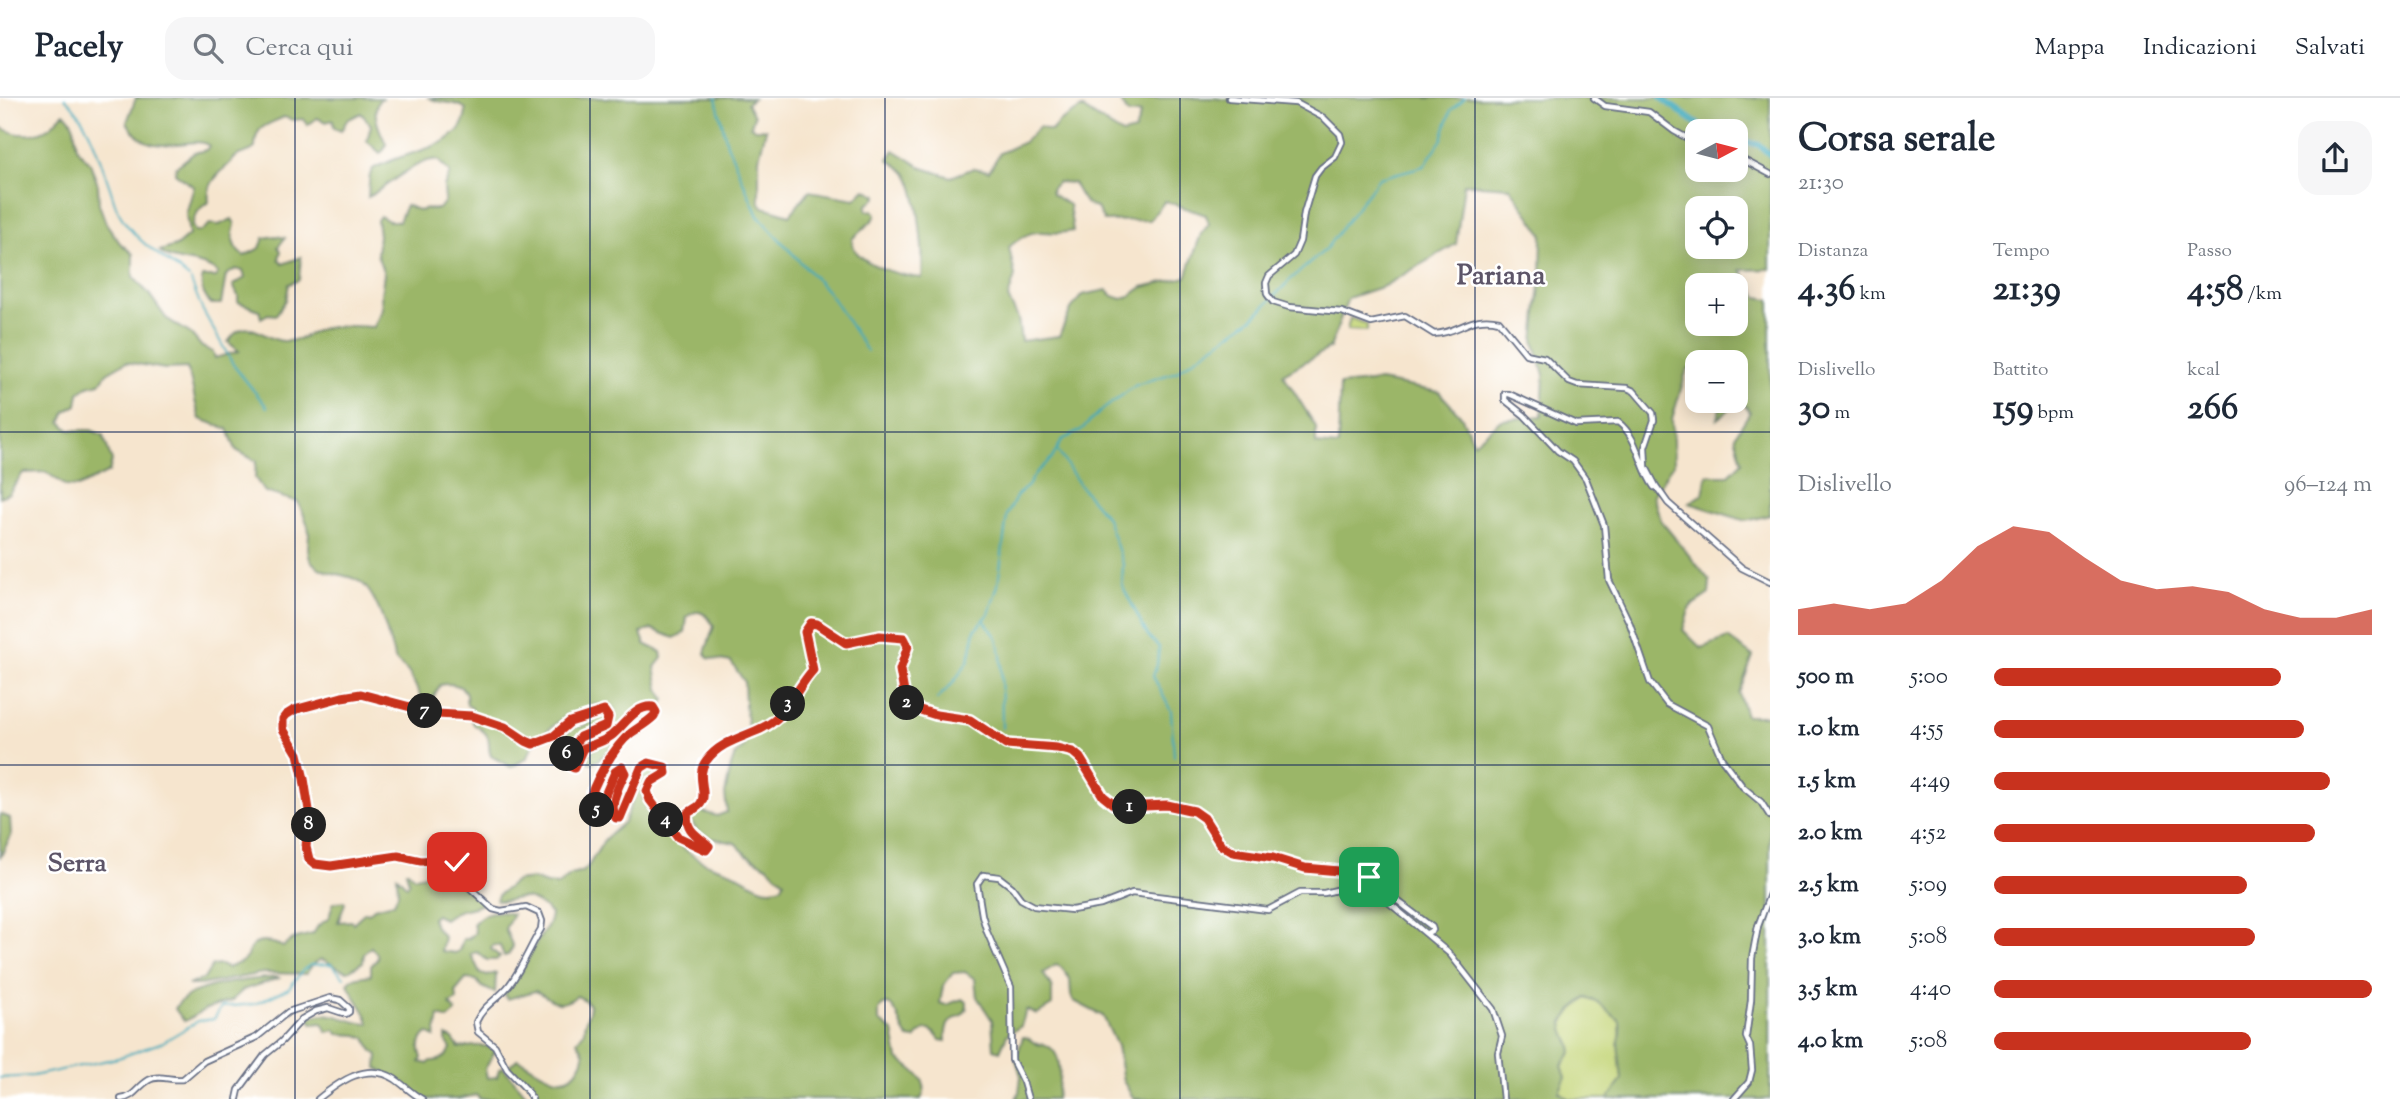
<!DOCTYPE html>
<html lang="it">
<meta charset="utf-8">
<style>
body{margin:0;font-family:"Sorts Mill Goudy",serif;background:#f6f6f7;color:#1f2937;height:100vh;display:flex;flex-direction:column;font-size:26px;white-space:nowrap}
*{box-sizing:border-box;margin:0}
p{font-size:23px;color:#747a83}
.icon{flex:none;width:38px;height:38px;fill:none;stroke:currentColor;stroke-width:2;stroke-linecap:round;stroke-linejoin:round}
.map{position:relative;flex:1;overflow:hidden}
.side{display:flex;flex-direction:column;background:#fff;width:630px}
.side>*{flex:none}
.needle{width:46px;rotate:83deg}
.tools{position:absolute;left:1685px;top:21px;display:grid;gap:14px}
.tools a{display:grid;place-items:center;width:63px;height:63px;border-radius:14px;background:#fff;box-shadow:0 4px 18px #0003;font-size:35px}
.pin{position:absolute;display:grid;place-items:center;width:60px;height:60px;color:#fff;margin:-30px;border-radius:14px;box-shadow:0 4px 10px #0006}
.km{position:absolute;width:35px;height:35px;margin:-18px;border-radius:50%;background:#222;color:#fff;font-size:19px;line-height:35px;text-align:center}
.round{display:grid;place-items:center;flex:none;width:74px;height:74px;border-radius:21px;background:#f6f6f7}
.overview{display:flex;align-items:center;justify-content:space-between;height:119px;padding:0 28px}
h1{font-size:38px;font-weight:700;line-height:52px}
.metrics{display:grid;grid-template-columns:repeat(3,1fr);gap:10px;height:119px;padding:7px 28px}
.metrics div{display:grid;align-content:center}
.metrics b{font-size:35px;font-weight:700}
.metrics small{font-size:19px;font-weight:400}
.metrics p{font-size:19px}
.chart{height:196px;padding:14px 28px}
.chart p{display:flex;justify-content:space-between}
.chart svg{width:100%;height:126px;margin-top:7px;fill:#c8321e;opacity:.7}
ul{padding:0 28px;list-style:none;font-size:23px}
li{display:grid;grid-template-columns:112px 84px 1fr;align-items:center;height:52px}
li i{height:18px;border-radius:9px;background:#c8321e}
header{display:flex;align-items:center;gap:42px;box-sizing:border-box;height:98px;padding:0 35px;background:#fff;border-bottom:2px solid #e0e1e3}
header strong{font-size:33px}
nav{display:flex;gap:38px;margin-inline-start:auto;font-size:24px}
.search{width:490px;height:63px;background:#f6f6f7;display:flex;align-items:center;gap:18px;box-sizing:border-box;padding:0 24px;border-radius:21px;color:#747a83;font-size:26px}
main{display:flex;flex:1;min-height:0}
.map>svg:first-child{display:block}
</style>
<header>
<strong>Pacely</strong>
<div class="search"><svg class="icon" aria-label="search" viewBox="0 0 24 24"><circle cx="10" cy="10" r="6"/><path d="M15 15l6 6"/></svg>Cerca qui</div>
<nav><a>Mappa</a><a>Indicazioni</a><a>Salvati</a></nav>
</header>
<main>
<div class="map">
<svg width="1770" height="1001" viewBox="0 0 1770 1001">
<rect width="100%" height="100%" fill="#fff"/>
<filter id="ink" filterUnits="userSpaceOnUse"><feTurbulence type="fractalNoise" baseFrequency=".0143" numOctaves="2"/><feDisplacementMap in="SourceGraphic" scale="14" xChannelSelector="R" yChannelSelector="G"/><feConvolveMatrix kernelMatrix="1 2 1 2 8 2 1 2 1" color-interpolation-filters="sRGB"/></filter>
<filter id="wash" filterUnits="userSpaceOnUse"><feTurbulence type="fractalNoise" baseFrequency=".00686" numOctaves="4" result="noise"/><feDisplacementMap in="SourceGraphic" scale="28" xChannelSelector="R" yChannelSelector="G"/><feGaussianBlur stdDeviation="1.57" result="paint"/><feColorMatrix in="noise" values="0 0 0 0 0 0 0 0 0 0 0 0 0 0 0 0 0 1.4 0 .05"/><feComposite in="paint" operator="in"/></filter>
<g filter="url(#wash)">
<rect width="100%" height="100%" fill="#f6e5ce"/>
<g fill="#c4d578" stroke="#70826b" stroke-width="2">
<polygon points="1350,220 1367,226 1367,233 1347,232"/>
<path d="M1586 900 1597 904 1620 923 1622 982 1608 1001H1569L1559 994C1562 984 1567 978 1562 968L1572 948 1565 937 1563 925 1573 911Z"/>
</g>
<g fill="#9bb668" stroke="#5b7263" stroke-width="2" fill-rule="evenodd">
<path d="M136 0H384L380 1C370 14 380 33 386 46L384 52 380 55 367 43 371 27 361 15 347 22 341 33 334 30 333 22 326 24 317 20 308 27 303 21 293 22 284 19C266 28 255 27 255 50 249 55 246 54 239 57 234 59 234 62 230 65 218 77 206 85 209 104 200 109 194 117 192 128L195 133H201L210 126 219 127 232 121 235 126C231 139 232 151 244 158L260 150 264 140 276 138 285 140 278 149 281 153 279 161 283 166 301 159 299 182 289 186 286 202 276 217 268 216 261 220 259 212 238 204V198L233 187 245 180 243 173 236 171 226 177 221 206H210C204 197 199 189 203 179H215L218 175C203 161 171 166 160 153L176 148 189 137 186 116 194 89 175 75 176 69 194 55 206 52 209 48C192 34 151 67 127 24Z"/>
<path d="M429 0H753L747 5 754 18 751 28 755 31H766L759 60V103L763 109 790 117 809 93 855 101 865 91 877 97V99L867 107 866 111 867 113 873 112 876 116 874 121 852 141C851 166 902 178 922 180 924 160 919 89 906 75 901 69 893 65 888 61L894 52 923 70 951 79 974 70 989 73 1000 55 1024 44 1039 29 1051 33 1059 24 1082 10 1122 36 1135 33 1141 15 1128 16 1121 4 1122 0H1214L1229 2 1230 0H1770V171L1741 172 1758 199 1770 201V417L1746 423 1689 405 1703 396 1707 377H1729L1742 364 1735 338 1750 314 1741 303 1717 321 1722 303H1736V264H1698L1697 270 1687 271 1672 321 1674 365 1653 398 1661 423 1710 483 1709 496 1690 509 1683 532 1701 550 1728 540 1753 558 1739 595 1746 618H1770V1001H1608L1622 982 1618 946 1621 935 1620 923 1597 904 1586 900 1573 911 1563 925C1564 936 1571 943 1572 954L1562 968 1566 979 1559 994 1569 1001H1134L1123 983 1117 948 1103 918 1074 903 1071 898 1070 881 1061 869 1056 867 1043 875 1052 889V907L1037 916 1026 912 1021 928 1007 937 1000 953 994 951 992 922 977 899 975 881 965 874 953 875 943 888 940 905 946 907 962 901 967 904C968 927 943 911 946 943L940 942C931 929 925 928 915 941L909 940C899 930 901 915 889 906L883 907 879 912V923L893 933 898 961C911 970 933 983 921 1001H541C536 986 518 980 508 968L518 961C539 971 564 997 580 968 587 956 584 954 577 943L584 934C582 917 602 909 577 898 555 913 555 901 535 893L507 901 504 896C521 881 527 861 538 842 544 833 550 827 551 816 544 808 531 798 519 800 510 801 505 805 496 802L498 797 516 783 533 781 546 786 558 787 571 777 582 774 587 770 605 741 624 724 643 676C649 669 656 669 663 674L643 687C642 693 641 697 644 703 651 722 687 757 706 765 714 769 723 770 732 774 747 781 765 798 782 788L784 783 767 768 747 757 735 745 711 740 697 733 691 723V718L700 713 717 718 727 714 725 696 731 668 735 657 744 649 749 638 745 607 744 583 731 564 708 560 705 555 714 528C707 517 699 508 687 519L685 535 674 540 652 531 641 535 645 546 661 554 662 560 655 569 659 591 665 601C657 620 635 626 621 638 610 647 606 660 592 665L587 663 586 657 603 643 569 641 565 638 572 629 583 628 614 611 610 606 592 607 564 619 536 642 526 661 511 669 491 658C488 652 490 646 488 640 482 625 469 635 472 610L467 607C466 603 466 599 466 596 463 586 448 585 440 587L430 605 425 606C418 596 415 584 408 574 404 568 397 567 394 559 388 537 381 508 366 489 353 473 321 480 310 461 306 452 309 444 309 434 308 424 303 414 298 404L265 394 255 380 256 363 236 352 228 331 200 321C194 304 193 286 187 270L165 271 126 264 107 275 100 285 88 288 79 295 77 307 66 313 61 324 69 332H91L103 337 112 363 109 374 78 389 66 388 46 374 23 375 9 395 0 399V29C16 38 36 40 51 28 56 24 59 19 64 15 78 25 73 38 78 52L90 65 98 87 99 106 106 125 120 145 133 156V179L149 196 166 220 191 236 202 249 213 254 215 260 239 253 228 244C248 213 264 244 284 243 305 243 310 233 325 230 337 227 361 228 374 229L382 211 381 196 384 176 377 156 379 137 377 122 380 118 389 123H399L406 107 420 113 424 111H439L445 103 444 89 450 75 438 62C420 58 385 90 368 99 369 92 368 78 372 72 375 68 382 67 386 65 411 52 466 49 466 11 455 2 440 7 429 0ZM1698 33H1736V72H1698ZM1058 84 1073 85C1080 96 1083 108 1097 110L1104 123 1150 122 1165 103 1206 117 1209 126 1201 136 1186 179 1143 189 1130 198 1122 201 1113 198 1107 192 1082 197 1071 211 1059 238 1021 243 1018 220 1008 200 1015 178 1009 149C1040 123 1041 140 1073 133L1069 107 1052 96 1051 91ZM1464 86 1510 89 1542 136 1541 178 1534 243 1544 277 1542 318 1501 322 1474 345 1461 318 1439 294 1380 283 1340 287 1338 348 1316 346V329L1283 276 1330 250 1348 200 1384 188 1456 146ZM1698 110H1736V149H1698ZM1698 187H1736V226H1698Z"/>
<polygon points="0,716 10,720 11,737 0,760"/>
<path d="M452 765 455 767 464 787 484 805C468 813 459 809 444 821L436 817 432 820 435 829 444 839 441 853 455 855 459 853 463 841H468L475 835 473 826C485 812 495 812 513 816L505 831 513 849 508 857 504 858 500 848 493 847 491 851 500 859 496 862H487L477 854 471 856 480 875 487 878 496 875 495 895 482 889 476 882 466 881 456 893 457 902 450 906 456 914 448 921 439 918 435 939 427 935C420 941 418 950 422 960L420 964 428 966 431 963C440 964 448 958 451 950L446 943V938L453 941 459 950C470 949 486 944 495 953L485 971 487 980 497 979 499 971 503 969 530 1001H480L476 997 458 1001H424L377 970 378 957 372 953 366 940 357 937 338 936 335 932 327 934 322 925 313 926 309 920C330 909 349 926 369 926 369 915 352 899 348 885 354 877 363 879 371 877V868L378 860 377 856 371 849 364 855 363 864C359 866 351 872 348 873 342 874 329 863 321 861L313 866 306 876 263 875 200 887H188L204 881 212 868 221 867 227 870C233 867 239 866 244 862 252 854 245 860 250 851 256 840 274 844 283 849L293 841 313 836 318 828 329 820 333 805 344 803 345 805 338 824 351 823 353 825 365 814 369 815 374 810 394 805 398 795 397 778 407 788 409 785 406 773H408L414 779 425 777 429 768Z"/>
<path d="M277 879 279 880 243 892 231 903 206 911 187 922 184 923 175 911C187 885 251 882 277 879Z"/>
<path d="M1023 939C1031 939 1030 944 1037 946 1044 948 1042 944 1048 948 1065 958 1059 986 1056 1001H1016L1019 994 1021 978 1016 961Z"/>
</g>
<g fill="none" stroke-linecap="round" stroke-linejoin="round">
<g stroke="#3ca9bb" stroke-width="2">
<path d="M65 0C90 24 98 56 109 87 112 95 114 105 118 113 134 144 164 159 189 180"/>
<polyline points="716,0 727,46 758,118 829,195 867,253"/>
<polyline points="191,183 202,211 234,268 267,309"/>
<polyline points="1057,352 1081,389 1107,420 1123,466 1122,487 1148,538 1159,549 1157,567 1153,578 1171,613 1174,658"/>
<polyline points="985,523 997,540 1001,557 1002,630"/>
<polyline points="937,601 953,585 969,562 975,532 989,516 998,487 1007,417 1017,397 1028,388 1035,376 1053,359 1062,342 1080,333 1101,313 1136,287 1176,274 1253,220 1290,182 1325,152 1379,80 1424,68 1442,41 1451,12 1465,0"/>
<polyline points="0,980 33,978 118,960 163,944 198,923 214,921 221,909 255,906 289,890 303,872 310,867 331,866 344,879"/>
</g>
<g stroke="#3ca9bb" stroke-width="6">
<polyline points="1661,0 1707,33"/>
<polyline points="1736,42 1759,47 1770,57"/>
</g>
</g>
</g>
<g filter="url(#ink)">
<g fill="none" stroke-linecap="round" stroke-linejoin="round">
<g stroke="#686f85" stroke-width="8">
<g id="tertiary">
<path d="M1229 0 1296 5 1324 20 1340 36 1342 44 1335 59 1321 70 1315 78 1304 115 1300 143 1294 157 1269 178 1266 185 1267 196 1273 204 1289 209 1342 214 1371 225 1405 218 1434 236C1460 235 1470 216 1499 223L1526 256 1545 260 1569 284 1577 287 1627 290 1634 293 1653 315 1654 322 1645 349 1646 369 1656 388 1668 405 1742 470 1770 484"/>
<polyline points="1594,0 1605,8 1649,14 1674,33 1698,46"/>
<polyline points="1736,58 1770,76"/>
<polyline points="1505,296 1505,302 1524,317 1558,353 1573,363 1586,381 1604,427 1609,482 1630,526 1650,584 1667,606 1708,628 1722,661 1743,689 1761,704 1770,718"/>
<path d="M1505 296H1509L1576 326 1618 324C1639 340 1639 368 1654 389"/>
<path d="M121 1001C135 999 137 989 149 982 159 976 172 983 183 981L204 963 257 939 288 914 330 900 340 902 349 910V914L346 916 328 910 316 913 302 921 282 943 265 957 239 992 237 1001"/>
<path d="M318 1001C339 984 367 963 395 981 404 987 412 996 422 1001"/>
<path d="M532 1001 526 991 507 971 495 948 478 934 476 924C483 907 500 900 510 886 522 870 530 849 541 831L542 823 539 815 526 809 501 813 493 811 469 789 460 767 451 761 421 763 398 758 331 768 315 766 307 757C306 746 309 736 309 725 309 705 305 685 301 665 297 650 276 631 286 617L342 599 361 596 437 616 472 618 505 629 526 644 533 646 554 638 570 624 604 613 609 619 606 628 580 639 567 655 570 668 574 670 583 651C592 647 601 644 609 639 623 630 634 606 653 609L656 614 655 618C646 626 635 631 627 639 611 655 592 685 588 708L593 714 599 711 615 674 622 669 625 675C619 687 608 708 616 720H619L641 670 649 665 661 667 667 671 666 675 651 684 647 693 648 699 675 735 684 743 706 752 709 748C698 738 684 732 688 715 692 712 699 709 701 705 709 693 692 676 709 659 719 649 733 640 746 635 756 631 767 629 776 621 785 613 790 600 798 590 803 582 811 577 813 568 809 555 802 539 809 526L817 525C826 531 834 542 844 544 863 548 893 526 908 544L901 564V579L904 600 914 610 936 617 970 622 1006 646 1057 650 1073 654 1080 660 1103 698 1113 707 1123 710 1167 707 1194 713 1204 720 1221 747 1233 754 1273 760 1305 770 1361 775 1432 829 1433 832 1427 835"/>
<polyline points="1028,1001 1023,984 1012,962 1011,889 987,834 982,817 977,786 983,777 999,779 1012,789 1021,801 1034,808 1072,812 1101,807 1132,795 1268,812 1300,795 1324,795 1345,790 1367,793 1381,798 1450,856 1493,911 1502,938 1498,955 1503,1001"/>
<polyline points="1734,1001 1749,984 1752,972 1750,948 1746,939 1751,902 1752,860 1758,828 1770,796"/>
</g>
</g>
<use href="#tertiary" stroke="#fff" stroke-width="4.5"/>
</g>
</g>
<g fill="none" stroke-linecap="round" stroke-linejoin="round" filter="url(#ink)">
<g stroke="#fff" stroke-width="14">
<path id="route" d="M457 764 446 761 421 763 398 758 331 768 315 766 309 761 306 749 309 712 304 681 298 656 283 631V621L286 617 294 612 342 599 361 596 437 616 472 618 505 629 526 643 533 646 554 638 570 624 604 613 608 619 606 628 580 639 567 655 570 668 574 670 583 650C592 647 603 644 611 638 624 628 635 607 653 609L656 614 654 618C647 625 639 629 631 635 614 648 592 687 588 708L593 714 599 711 615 674 622 669 625 675C619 687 608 708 616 720H620L641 670 649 665 665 669 666 675 651 684 647 693 650 702 678 739 706 752 709 748C698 738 684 732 688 715 692 712 699 709 701 705 708 695 695 677 706 663 724 638 758 638 776 621 789 610 800 586 813 572L805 534 811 525 817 526 846 545 880 538 904 540 908 548 900 572 905 600 914 610 936 617 970 622 1006 646 1057 650 1073 654 1080 660 1103 698 1113 706 1123 709 1167 707 1194 713 1204 720 1221 747 1233 754 1273 760 1305 770 1362 775 1369 779"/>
</g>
<use href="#route" stroke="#c8321e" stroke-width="9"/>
</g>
<path fill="none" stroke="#1b2f5e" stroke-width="2" stroke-opacity="0.55" d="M295 0V1001M590 0V1001M885 0V1001M1180 0V1001M1475 0V1001M0 334H1770M0 667H1770"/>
<g text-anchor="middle" stroke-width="5" stroke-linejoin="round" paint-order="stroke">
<g font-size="26" font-weight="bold" fill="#5d5568" stroke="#fff">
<text x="77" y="773">Serra</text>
</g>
<g font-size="28" font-weight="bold" fill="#5d5568" stroke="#fff">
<text x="1501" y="186">Pariana</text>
</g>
</g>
</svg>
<div class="tools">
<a><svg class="needle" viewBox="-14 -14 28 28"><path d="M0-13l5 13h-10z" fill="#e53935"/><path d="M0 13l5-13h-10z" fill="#747a83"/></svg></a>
<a><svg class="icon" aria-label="locate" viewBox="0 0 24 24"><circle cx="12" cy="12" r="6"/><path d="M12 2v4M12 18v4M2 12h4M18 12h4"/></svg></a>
<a>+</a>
<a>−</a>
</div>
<div class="pin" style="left:1369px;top:779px;background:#1e9e55"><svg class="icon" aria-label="arrive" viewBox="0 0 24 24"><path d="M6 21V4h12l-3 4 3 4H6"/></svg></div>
<div class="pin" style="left:457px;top:764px;background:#d93025"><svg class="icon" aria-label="check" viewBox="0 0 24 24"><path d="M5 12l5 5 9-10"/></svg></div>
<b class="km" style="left:1130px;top:709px">1</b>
<b class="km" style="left:907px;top:605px">2</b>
<b class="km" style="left:788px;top:606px">3</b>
<b class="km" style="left:666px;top:722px">4</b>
<b class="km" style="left:597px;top:712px">5</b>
<b class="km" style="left:567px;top:656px">6</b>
<b class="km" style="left:425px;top:613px">7</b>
<b class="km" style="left:309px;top:727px">8</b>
</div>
<section class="side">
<div class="overview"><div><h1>Corsa serale</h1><p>21:30</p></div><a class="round"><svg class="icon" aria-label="share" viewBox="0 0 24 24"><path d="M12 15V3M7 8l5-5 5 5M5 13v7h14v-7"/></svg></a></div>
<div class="metrics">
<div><p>Distanza</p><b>4.36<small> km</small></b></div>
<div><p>Tempo</p><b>21:39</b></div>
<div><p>Passo</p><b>4:58<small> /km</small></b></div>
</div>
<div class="metrics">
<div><p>Dislivello</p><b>30<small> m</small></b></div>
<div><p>Battito</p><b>159<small> bpm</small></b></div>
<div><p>kcal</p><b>266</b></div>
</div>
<div class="chart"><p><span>Dislivello</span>96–124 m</p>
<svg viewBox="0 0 160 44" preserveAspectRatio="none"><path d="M0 44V35L10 33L20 35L30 33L40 25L50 13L60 6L70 8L80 17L90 25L100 28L110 27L120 29L130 35L140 38L150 38L160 35V44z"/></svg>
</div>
<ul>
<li><b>500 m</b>5:00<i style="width:76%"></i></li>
<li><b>1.0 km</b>4:55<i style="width:82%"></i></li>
<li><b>1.5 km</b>4:49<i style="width:89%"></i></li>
<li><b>2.0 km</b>4:52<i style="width:85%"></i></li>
<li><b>2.5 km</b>5:09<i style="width:67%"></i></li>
<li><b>3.0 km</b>5:08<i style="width:69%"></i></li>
<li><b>3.5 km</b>4:40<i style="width:100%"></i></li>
<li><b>4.0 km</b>5:08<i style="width:68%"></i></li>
</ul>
</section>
</main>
